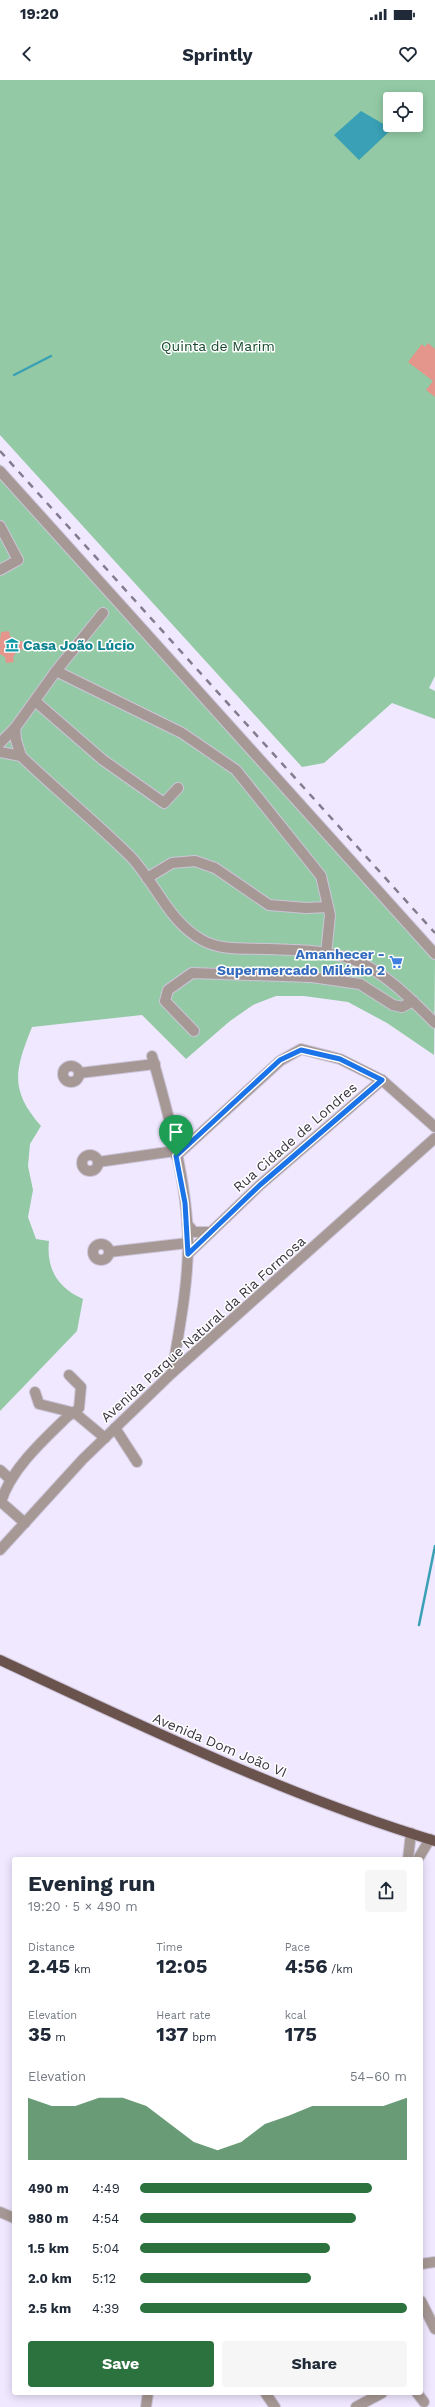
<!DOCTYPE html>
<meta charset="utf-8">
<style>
body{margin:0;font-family:"Work Sans",sans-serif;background:#f6f6f7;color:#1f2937;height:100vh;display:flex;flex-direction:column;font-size:15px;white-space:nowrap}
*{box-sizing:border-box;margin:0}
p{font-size:13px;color:#747a83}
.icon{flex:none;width:22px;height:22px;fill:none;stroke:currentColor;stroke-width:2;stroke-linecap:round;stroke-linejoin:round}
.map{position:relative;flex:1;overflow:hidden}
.panel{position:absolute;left:12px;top:1777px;width:411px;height:538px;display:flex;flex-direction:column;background:#fff;border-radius:4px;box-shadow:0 2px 10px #0003}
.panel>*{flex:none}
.buttons{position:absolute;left:383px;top:12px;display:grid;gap:8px}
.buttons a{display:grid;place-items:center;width:40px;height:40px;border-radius:4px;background:#fff;box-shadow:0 2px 10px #0003;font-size:20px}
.pin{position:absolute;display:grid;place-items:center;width:34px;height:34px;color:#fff;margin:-41px -17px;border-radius:50% 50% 50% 0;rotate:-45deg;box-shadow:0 0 4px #0007}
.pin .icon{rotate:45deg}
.round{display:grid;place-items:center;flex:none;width:42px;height:42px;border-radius:4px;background:#f6f6f7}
.headline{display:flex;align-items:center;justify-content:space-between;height:68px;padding:0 16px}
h1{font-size:22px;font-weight:700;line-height:30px}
.metrics{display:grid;grid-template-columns:repeat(3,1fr);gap:6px;height:68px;padding:4px 16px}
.metrics div{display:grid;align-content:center}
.metrics b{font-size:20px;font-weight:700}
.metrics small{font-size:11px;font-weight:400}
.metrics p{font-size:11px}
.chart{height:112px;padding:8px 16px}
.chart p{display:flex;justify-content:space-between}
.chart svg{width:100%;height:72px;margin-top:4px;fill:#2c723e;opacity:.7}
.action{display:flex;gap:8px;margin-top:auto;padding:8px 16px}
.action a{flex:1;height:46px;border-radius:4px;background:#2c723e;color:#fff;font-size:16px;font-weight:700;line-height:46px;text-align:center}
.action a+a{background:#f6f6f7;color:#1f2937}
ul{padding:0 16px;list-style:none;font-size:13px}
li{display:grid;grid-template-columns:64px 48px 1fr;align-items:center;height:30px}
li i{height:10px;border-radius:5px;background:#2c723e}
.status{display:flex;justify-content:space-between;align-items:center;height:28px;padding:0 20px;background:#fff;direction:ltr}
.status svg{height:11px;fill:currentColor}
header{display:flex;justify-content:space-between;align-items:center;height:52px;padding:0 16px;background:#fff;font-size:18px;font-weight:700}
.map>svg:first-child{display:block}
</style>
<div class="status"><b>19:20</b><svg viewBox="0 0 49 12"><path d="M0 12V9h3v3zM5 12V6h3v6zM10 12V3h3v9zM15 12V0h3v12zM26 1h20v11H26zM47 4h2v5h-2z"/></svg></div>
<header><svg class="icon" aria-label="back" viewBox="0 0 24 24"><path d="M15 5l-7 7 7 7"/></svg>Sprintly<svg class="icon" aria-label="heart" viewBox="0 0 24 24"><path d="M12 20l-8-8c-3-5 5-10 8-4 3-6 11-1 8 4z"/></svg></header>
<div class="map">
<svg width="435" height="2327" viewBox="0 0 435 2327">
<rect width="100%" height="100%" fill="#f0e8ff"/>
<g fill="#93caa5" fill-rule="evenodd">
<path d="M0 0H435V596L429 608 435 611V639L392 623 324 683 302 687 0 355ZM390 19H416V45H390Z"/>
<path d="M0 384 435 880 434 975 387 943 348 922 304 916H276L253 925 230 941 186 979 142 935 32 947C15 990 9 1009 41 1046L30 1064 28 1086 33 1110 28 1137 36 1159 49 1161C46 1189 58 1208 83 1219L77 1251 0 1331Z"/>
</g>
<polygon fill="#39a0b5" points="361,31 392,49 359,80 334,55"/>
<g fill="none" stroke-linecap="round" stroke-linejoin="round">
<g stroke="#39a0b5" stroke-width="2.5">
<polyline points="14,295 51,276"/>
<polyline points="419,1545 435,1466"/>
</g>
</g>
<g fill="#e4958c">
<polygon points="428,263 435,269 435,317 426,310 433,301 408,282 422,264 425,267"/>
<polygon points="9,551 10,556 17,562 22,561 24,569 18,570 13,577 14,582 6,583 5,577 0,574 0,560 1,552"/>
</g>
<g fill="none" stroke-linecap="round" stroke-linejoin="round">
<g stroke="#ccc4d9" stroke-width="12">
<g id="minor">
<polyline points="0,391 435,874"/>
<polyline points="0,446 18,480 0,490"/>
<polyline points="56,591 182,653 236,690 321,796 330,835 326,874"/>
<polyline points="35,621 103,680 164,723 178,708"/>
<polyline points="0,663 15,648"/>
<path d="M0 672 21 676C56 710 95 741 130 776 156 803 168 841 202 860 221 871 246 868 267 869 296 870 327 870 354 880 385 892 412 920 435 943"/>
<polyline points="21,676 16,660 15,648 56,591 103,533"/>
<polyline points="147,798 172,783 195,781 215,788 269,825 306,828 328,827"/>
<polyline points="194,951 165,921 168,910 192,893 312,897 360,904 393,925 402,927 413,921"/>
<path d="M152 976C168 1032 188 1105 188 1163 188 1207 179 1250 172 1293"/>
<circle cx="71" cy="994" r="8"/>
<polyline points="80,993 155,984"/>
<circle cx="90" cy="1083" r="8"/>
<polyline points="176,1076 280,981 301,969 340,979 382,1000 435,1047"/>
<polyline points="98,1082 175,1071"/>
<polyline points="187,1144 194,1152 211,1152"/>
<circle cx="101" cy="1172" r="8"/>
<polyline points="109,1172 188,1163"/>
<polyline points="188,1174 260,1105 382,1000"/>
<polyline points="35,1312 39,1324 75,1333 105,1358"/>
<polyline points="115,1348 137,1382"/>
<polyline points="0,1390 11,1400"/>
<path d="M25 1443 1 1422C10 1391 41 1362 65 1339 69 1334 75 1333 79 1328L81 1307 69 1295"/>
<polyline points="0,1470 83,1379 172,1293 435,1058"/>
<polyline points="408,1779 411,1753"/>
<polyline points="418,1779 430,1759"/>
<polyline points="0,2132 14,2138"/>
<polyline points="421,2184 435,2182"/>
<polyline points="421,2221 435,2249"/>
<polyline points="269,2313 266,2314 275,2327"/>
<polyline points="417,2313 424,2322"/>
<polyline points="146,2327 148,2313"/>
<polyline points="356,2327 382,2313"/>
</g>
</g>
<g stroke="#ccc4d9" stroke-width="12">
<path id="major" d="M0 1580C142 1646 284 1715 435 1761"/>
</g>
<use href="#minor" stroke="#a69894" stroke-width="10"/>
<use href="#major" stroke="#6b534d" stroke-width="10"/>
<polyline stroke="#827d8d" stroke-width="2.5" stroke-dasharray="7 7" stroke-linecap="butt" points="0,371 435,853"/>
</g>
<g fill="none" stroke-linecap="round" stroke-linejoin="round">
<g stroke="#fff" stroke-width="8">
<polygon id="route" points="301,970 340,979 382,1000 260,1105 188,1174 185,1123 176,1076 280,980"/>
</g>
<use href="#route" stroke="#1a73e8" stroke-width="5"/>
</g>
<defs>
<g id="museum-bare" transform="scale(1.08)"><path d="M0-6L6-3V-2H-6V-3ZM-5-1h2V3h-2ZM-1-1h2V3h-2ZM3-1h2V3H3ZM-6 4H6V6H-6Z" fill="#0f9aa8" stroke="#fff" stroke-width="2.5" paint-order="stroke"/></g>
<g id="supermarket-bare" transform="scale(1.08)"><path d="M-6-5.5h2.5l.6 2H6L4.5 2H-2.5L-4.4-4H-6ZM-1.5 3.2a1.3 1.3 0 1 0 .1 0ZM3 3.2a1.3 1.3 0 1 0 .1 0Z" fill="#3f7fe0" stroke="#fff" stroke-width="2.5" paint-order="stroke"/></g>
</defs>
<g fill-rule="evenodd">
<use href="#museum-bare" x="12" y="565"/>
<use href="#supermarket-bare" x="396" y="882"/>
</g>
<g text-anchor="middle" stroke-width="3" stroke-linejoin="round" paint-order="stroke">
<g font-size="14" fill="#14492b" stroke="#fff">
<text x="218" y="271">Quinta de Marim</text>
</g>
<g font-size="14" font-weight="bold" fill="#0d838f" stroke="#fff" text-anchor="start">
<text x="23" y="570">Casa João Lúcio</text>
</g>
<g font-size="14" font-weight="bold" fill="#366cbe" stroke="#fff" text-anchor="end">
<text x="385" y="879">Amanhecer -<tspan x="385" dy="16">Supermercado Milénio 2</tspan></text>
</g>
<g font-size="14" fill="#3a3641" stroke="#fff">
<text transform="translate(295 1057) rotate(-41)" y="5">Rua Cidade de Londres</text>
<text transform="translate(203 1249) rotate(-42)" y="5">Avenida Parque Natural da Ria Formosa</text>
<text transform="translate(220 1665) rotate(23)" y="5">Avenida Dom João VI</text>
</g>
</g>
</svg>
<div class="buttons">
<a><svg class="icon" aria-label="locate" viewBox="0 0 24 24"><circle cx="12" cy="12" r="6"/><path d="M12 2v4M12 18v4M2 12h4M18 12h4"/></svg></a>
</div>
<div class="pin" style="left:176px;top:1076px;background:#1e9e55"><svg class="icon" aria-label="arrive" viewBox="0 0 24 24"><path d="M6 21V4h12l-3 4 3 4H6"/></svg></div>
<section class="panel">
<div class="headline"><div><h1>Evening run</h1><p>19:20 · 5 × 490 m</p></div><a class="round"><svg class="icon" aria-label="share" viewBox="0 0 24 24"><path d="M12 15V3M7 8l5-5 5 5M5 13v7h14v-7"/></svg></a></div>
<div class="metrics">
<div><p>Distance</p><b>2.45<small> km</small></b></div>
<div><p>Time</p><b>12:05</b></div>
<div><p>Pace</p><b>4:56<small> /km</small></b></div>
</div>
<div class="metrics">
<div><p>Elevation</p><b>35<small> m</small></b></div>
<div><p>Heart rate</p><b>137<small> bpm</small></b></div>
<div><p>kcal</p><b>175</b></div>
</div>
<div class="chart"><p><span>Elevation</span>54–60 m</p>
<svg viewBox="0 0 160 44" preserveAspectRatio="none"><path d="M0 44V6L10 11L20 11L30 6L40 6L50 11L60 22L70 33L80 38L90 33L100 22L110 17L120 11L130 11L140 11L150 11L160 6V44z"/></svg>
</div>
<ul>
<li><b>490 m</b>4:49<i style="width:87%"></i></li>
<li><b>980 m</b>4:54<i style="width:81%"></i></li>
<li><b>1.5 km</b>5:04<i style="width:71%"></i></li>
<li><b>2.0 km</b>5:12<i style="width:64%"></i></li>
<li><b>2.5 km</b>4:39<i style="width:100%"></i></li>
</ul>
<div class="action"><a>Save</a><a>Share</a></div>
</section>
</div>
